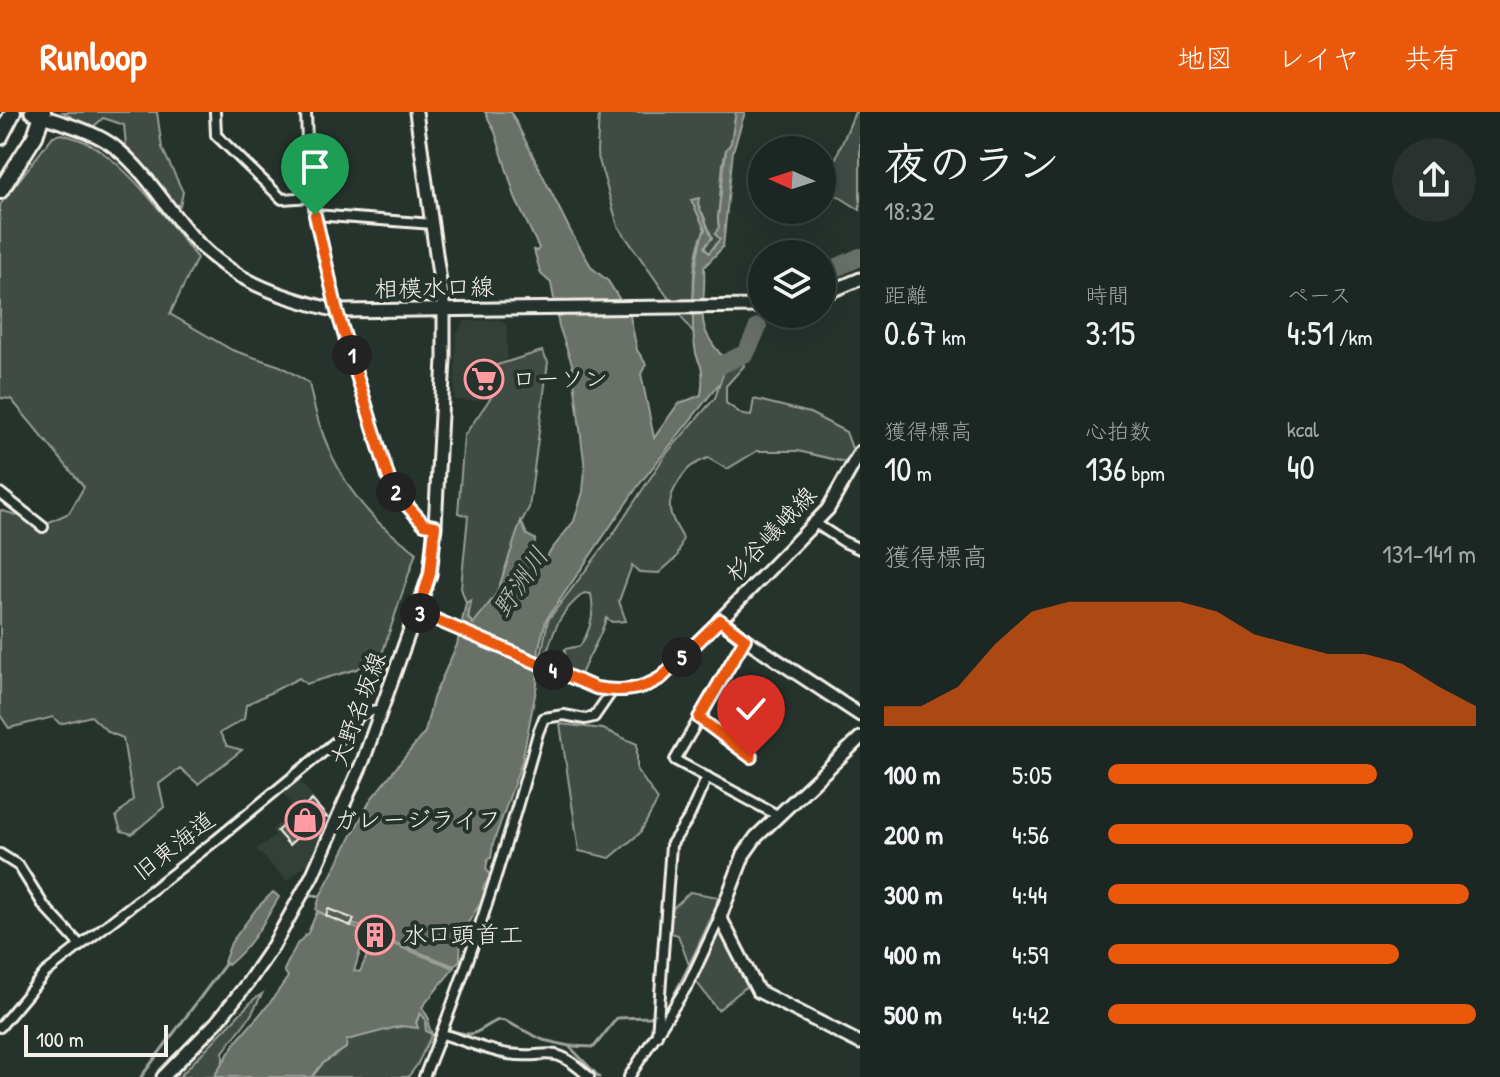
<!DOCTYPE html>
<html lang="ja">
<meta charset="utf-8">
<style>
body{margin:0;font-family:"Patrick Hand","Klee One",sans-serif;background:#29322f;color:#f1f3f6;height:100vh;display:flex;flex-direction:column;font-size:30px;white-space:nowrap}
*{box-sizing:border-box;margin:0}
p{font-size:26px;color:#a0a5a5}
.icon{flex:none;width:44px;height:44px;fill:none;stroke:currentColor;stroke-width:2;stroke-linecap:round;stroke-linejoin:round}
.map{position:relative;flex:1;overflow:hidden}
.panel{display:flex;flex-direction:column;background:#1c2622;width:640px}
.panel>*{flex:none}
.needle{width:52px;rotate:273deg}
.fabs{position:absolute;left:748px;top:24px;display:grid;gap:16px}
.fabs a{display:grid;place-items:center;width:88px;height:88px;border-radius:50%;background:#1c2622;box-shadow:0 8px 32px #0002,0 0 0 2px #3a4340;font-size:40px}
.scale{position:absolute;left:24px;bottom:20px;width:144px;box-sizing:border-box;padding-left:8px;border:4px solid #f4f1e8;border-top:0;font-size:22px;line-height:28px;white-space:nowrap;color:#f4f1e8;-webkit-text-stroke:6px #26332d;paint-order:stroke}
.pin{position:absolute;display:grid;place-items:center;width:68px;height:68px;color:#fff;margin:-82px -34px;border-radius:50% 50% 50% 0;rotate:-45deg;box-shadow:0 0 8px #0007}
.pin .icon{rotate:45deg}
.km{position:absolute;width:40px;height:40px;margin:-20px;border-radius:50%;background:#222;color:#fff;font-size:22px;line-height:40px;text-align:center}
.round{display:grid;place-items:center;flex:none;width:84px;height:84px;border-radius:42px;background:#29322f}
.overview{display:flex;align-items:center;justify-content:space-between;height:136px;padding:0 24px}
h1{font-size:44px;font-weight:600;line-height:60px}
.figures{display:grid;grid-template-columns:repeat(3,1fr);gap:12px;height:136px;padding:8px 24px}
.figures div{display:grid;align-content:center}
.figures b{font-size:34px;font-weight:600}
.figures small{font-size:22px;font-weight:400}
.figures p{font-size:22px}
.chart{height:224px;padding:16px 24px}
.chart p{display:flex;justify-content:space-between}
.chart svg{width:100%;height:144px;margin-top:8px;fill:#ea580c;opacity:.7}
ul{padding:0 24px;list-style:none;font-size:26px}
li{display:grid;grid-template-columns:128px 96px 1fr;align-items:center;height:60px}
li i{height:20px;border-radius:10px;background:#ea580c}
header{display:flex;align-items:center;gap:48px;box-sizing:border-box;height:112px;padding:0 40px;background:#ea580c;color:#fff}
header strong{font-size:38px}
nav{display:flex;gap:44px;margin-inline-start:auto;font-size:28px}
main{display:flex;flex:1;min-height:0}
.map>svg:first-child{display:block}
</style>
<header>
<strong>Runloop</strong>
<nav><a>地図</a><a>レイヤ</a><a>共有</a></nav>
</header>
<main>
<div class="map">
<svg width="860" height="965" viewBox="0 0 860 965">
<rect width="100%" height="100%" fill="#26332d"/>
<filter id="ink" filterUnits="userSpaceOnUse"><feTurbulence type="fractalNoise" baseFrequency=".0125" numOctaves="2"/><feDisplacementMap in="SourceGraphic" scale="16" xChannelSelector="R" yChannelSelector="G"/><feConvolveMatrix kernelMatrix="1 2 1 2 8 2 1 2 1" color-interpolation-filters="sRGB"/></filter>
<g filter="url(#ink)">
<g fill="#333f39">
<polygon points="501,208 507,213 507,247 495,254 493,278 483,282 480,289 454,288 456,222 464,209"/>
<polygon points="299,667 329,706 308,751 287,769 256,737 275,724 272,717 295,700 283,680"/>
</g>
<g fill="#414b45" stroke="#9a9e96" stroke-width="2">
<polygon points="63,0 157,0 162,36 183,80 180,94 170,90 126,34 124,13 103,6 91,17"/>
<path d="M599 0H736L731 31 726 38 723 51 718 107 720 127 708 142 704 136 712 125 703 102 692 88 705 117C689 149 694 189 695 224L618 114 597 41Z"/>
<polygon points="855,0 860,0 860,98 824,75"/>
<path d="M62 22C71 25 83 28 91 33 130 55 170 111 197 146L170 202 232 238 280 254 309 271C318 321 340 372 377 409 389 421 403 430 416 440L383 539 357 557 306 572 299 566 246 593 244 607 220 621 227 634 242 638 198 672 180 656 159 672 164 695 132 722 121 719 116 704 133 688 123 626 108 620 91 604 60 612 53 605 9 616 0 603V398L45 412 69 401 84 375 11 287 0 286V93L53 24Z"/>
<path d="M542 239 548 250 529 396C507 431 508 487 473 512L468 506 471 489 466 491 461 476 468 404 458 401 464 324 496 278 497 253Z"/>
<path d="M741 240 744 254 726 274V291L743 303 751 304 754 287 810 301 846 320 854 342 849 351 798 339H757L727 357 708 346C690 353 686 357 676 374 664 395 671 406 683 426L677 445 659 461 639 460 632 453 619 489 626 509 612 510 606 506C601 527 588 543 581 563L564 556 565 537 580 534C591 518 595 501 591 482L584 481C560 500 555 515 546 543L541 544 548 508 614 421 666 342 715 286 730 242Z"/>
<polygon points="560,612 603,617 637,632 637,658 658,688 640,721 610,746 579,739"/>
<polygon points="690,780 718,785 714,800 689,853 678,823 668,820 671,798"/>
<polygon points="719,818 724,820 747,874 718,898 695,868"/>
<polygon points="262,882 251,903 223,940 223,949 214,965 179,965 254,887"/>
<polygon points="420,901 425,907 426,919 432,922 417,953 408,965 312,965 323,951 346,936 346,928 381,918 416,912"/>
</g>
<g fill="#676f68" stroke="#9fa39b" stroke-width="2">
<path d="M485 0H511L571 120 592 156 608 169 630 204 637 238 646 252 641 262 654 326 678 292 701 283C702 276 703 266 702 258 701 252 697 247 696 241 690 213 693 142 705 117L691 88 699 86 698 92 712 126 704 135 709 141 720 127 715 122 719 115 718 107 726 38 731 31 736 0H745L733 39 723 135 704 155C707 202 690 211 727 249L718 273 638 374 546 508 539 535 537 573 522 649 493 732 491 746 488 747 486 756 490 764 483 776 486 782 461 822 460 848 454 854 368 820 370 814 364 811 362 815 352 812 354 807 346 804 344 808 335 804 336 800 329 797 326 803 316 798 320 784 371 687 425 620 433 586 457 533 466 491 471 488 468 506 473 512 497 481 521 409 527 423 535 427 533 456 545 446 574 409 583 380 585 357 572 252 559 214 551 171 541 162 534 138 537 139 539 136 516 88 495 20Z"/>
<path d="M273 780 279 785C264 810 252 834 228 853L224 850 231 831 257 796Z"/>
<polygon points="317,800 366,820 354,859 360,860 375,825 454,856 422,895 429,907 428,912 432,922 426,919 425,907 420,901 416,910 418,916 401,914 347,928 346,936 323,951 312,965 214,965 235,931 269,892 288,865 284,858 297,832 308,821"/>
</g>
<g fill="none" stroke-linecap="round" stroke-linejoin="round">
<g stroke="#9fa39b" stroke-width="3">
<polyline points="741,736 751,721 773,701"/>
<polyline points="312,783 320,784"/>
<path d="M446 917C479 927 472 921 498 908L505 909 543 928 569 934 599 965"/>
<polyline points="569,934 594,935 617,906 650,905 666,899 715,803"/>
<polyline points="141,965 226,851"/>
<polyline points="430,965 441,932"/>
</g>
<g stroke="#676f68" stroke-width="18">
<polyline points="822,162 860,145"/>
<polyline points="712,265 715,256 746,241 758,215"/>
</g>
</g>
<g fill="#525c55" stroke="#f4f1e8" stroke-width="2">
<polygon points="476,256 493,257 492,277 475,276"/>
<polygon points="312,688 327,705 313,711 289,733 277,719"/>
<polygon points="328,797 354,807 351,814 326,804"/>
</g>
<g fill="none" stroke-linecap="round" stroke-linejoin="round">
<g stroke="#f4f1e8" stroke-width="14">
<g id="minor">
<polyline points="215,0 216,23 282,87 312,85"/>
<polyline points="306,0 308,59 315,102 337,199 392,377 424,412 435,414"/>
<polyline points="315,103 433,112"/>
<polyline points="0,381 43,415"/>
<polyline points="815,411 844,430 860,437"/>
<path d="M418 500 596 576C620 580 641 579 662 565L720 508"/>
<polyline points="745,527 675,648 777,703"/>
<polyline points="699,606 751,645"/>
<polyline points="0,742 19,754 44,794 80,833"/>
<polyline points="0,915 45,861 216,728 340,626 362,601 382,597"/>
<path d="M442 922C463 928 486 938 508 942 551 948 550 929 589 965"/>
<polyline points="657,923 671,733 688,707 707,665"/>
<path d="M424 965C470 852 506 738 538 621L544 606 564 603 585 607 594 605 612 579"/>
<polyline points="629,965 689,871 720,805"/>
</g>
</g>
<g stroke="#f4f1e8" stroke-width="17">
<g id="secondary">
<path d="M31 0C59 11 92 17 116 36 145 59 164 92 188 120 231 170 276 183 337 199L762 194"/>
<polyline points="822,183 860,167"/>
<polyline points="860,340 828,397 720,508 745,527 860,603"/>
<polyline points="860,626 756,725 744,742 720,805 758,879 860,931"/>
<polyline points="163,965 217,910 247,872 273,834 312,764 363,649 430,462 435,414 444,247 444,198 416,0"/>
</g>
</g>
<g stroke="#f4f1e8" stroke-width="20">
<g id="trunk">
<polyline points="0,25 13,0"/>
<polyline points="0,79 35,24 43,0"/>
</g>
</g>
<use href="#minor" stroke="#26332d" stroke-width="8"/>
<use href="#secondary" stroke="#26332d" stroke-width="11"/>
<use href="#trunk" stroke="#26332d" stroke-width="14"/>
</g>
</g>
<g fill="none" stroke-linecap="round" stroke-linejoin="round" filter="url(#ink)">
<g stroke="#fff" stroke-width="16">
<path id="route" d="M315 103 337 199 392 377 424 412 435 414 430 462 418 500 596 576C620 580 641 579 662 565L720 508 745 527 699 606 751 645"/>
</g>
<use href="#route" stroke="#ea580c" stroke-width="10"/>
</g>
<defs>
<g id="supermarket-ring" transform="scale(2)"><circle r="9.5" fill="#26332d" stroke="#ff9aa2" stroke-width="1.5"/><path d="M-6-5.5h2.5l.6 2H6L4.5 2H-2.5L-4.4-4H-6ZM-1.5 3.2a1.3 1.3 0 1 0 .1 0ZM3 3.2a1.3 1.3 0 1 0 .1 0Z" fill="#ff9aa2"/></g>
<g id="shop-ring" transform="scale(2)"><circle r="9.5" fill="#26332d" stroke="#ff9aa2" stroke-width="1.5"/><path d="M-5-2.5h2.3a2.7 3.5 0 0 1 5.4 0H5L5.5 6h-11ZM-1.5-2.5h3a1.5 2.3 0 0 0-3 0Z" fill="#ff9aa2"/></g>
<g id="building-ring" transform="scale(2)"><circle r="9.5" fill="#26332d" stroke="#ff9aa2" stroke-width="1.5"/><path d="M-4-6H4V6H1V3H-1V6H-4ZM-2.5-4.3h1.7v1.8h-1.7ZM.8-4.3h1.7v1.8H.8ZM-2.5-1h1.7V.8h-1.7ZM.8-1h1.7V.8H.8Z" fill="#ff9aa2"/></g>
</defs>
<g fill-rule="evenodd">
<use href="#supermarket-ring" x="484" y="267"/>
<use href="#shop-ring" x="305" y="708"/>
<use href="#building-ring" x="375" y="823"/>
</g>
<g text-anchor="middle" stroke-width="8" stroke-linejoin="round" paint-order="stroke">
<g font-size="24" fill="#f4f1e8" stroke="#26332d">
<text transform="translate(434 176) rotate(-1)" y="8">相模水口線</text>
<text transform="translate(771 422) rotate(-47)" y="8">杉谷嶬峨線</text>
<text transform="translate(358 597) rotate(-70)" y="8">大野名坂線</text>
<text transform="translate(174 734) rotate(-38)" y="8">旧東海道</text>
</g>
<g font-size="24" fill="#f4f1e8" stroke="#26332d" text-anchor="start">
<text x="512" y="275">ローソン</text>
<text x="333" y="716">ガレージライフ</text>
<text x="403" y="831">水口頭首工</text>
</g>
<g font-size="26" font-style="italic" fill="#bcbdb5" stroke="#26332d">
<text transform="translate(520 470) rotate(-56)" y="9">野洲川</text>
</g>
</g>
</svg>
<div class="fabs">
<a><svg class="needle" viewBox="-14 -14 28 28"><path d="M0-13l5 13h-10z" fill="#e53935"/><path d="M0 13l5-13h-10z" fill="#a0a5a5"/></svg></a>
<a><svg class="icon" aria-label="layers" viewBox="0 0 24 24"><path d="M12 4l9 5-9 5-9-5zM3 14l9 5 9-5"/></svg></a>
</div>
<div class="scale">100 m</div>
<div class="pin" style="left:315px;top:103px;background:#1e9e55"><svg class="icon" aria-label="arrive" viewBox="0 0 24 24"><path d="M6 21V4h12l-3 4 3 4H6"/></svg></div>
<div class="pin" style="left:751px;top:645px;background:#d93025"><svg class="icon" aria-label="check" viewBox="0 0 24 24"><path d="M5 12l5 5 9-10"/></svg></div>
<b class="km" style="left:352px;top:243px">1</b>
<b class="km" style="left:396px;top:380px">2</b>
<b class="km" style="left:420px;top:501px">3</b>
<b class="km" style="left:553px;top:558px">4</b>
<b class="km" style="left:682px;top:545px">5</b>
</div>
<section class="panel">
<div class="overview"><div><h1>夜のラン</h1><p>18:32</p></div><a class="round"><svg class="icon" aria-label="share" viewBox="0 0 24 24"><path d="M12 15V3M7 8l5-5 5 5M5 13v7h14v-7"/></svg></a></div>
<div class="figures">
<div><p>距離</p><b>0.67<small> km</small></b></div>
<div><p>時間</p><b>3:15</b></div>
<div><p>ペース</p><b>4:51<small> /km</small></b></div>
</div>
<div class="figures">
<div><p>獲得標高</p><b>10<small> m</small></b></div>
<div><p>心拍数</p><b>136<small> bpm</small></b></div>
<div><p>kcal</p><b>40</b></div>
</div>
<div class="chart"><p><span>獲得標高</span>131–141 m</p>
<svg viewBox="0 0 160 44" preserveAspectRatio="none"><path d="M0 44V38L10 38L20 32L30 19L40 9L50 6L60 6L70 6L80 6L90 9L100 16L110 19L120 22L130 22L140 25L150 32L160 38V44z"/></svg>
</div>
<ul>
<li><b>100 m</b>5:05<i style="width:73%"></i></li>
<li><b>200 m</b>4:56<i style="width:83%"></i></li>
<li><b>300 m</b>4:44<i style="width:98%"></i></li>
<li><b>400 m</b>4:59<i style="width:79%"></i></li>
<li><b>500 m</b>4:42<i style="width:100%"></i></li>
</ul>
</section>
</main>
